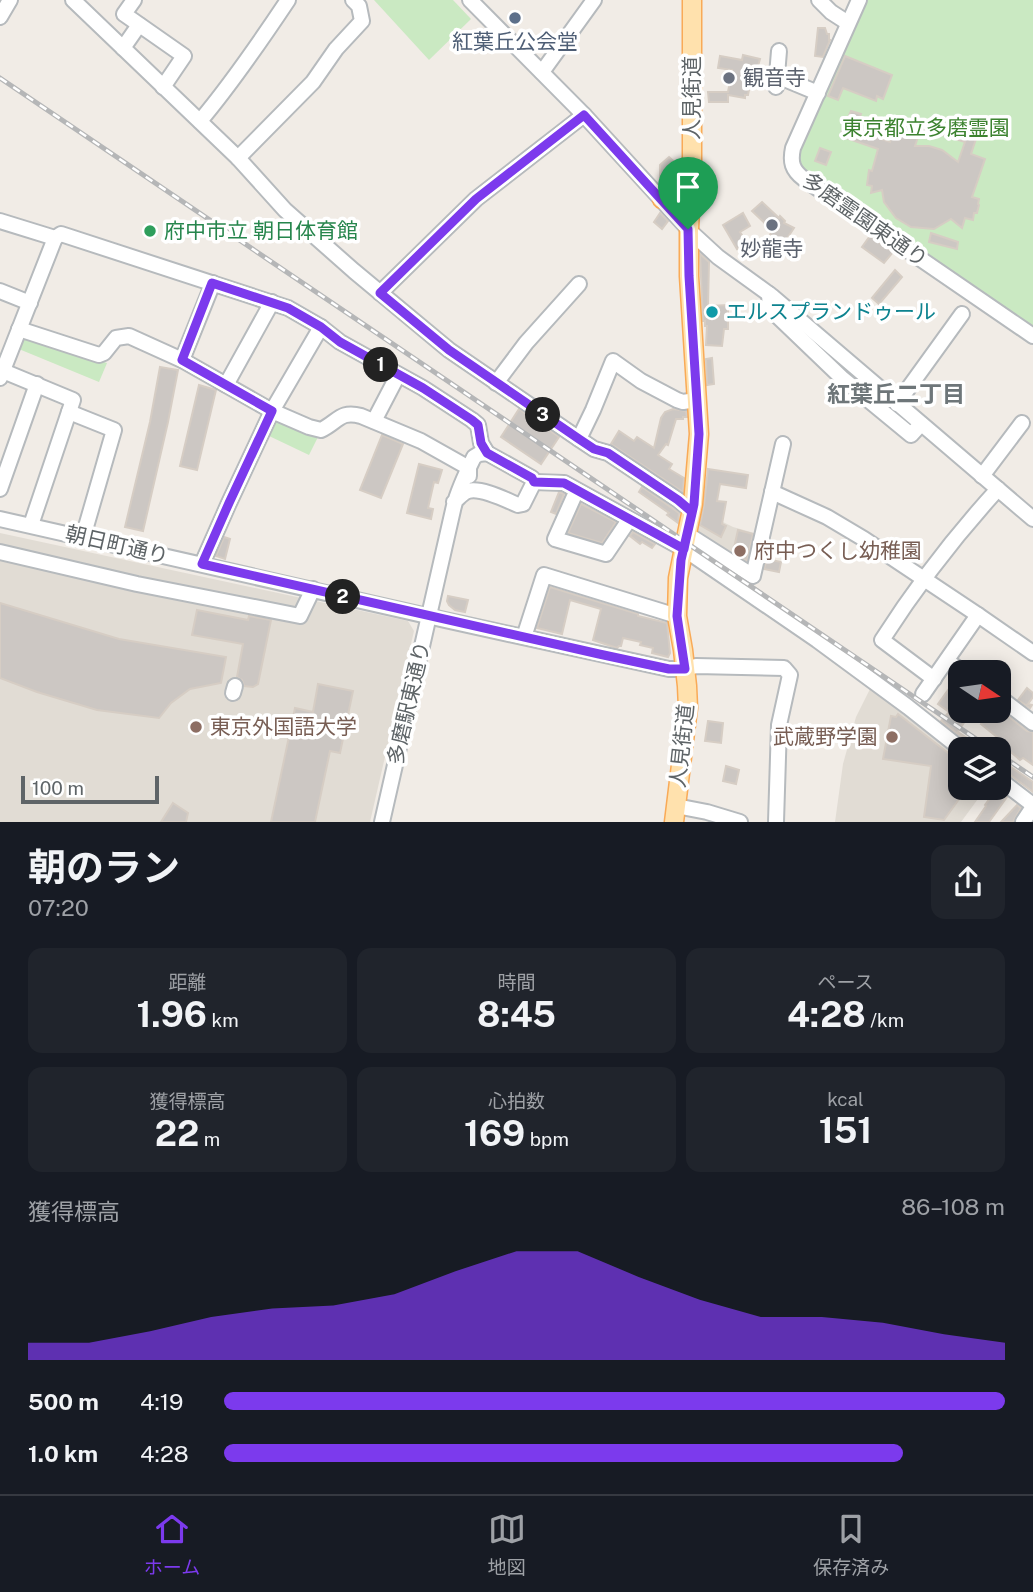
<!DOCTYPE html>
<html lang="ja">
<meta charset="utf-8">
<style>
body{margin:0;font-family:"Public Sans","Noto Sans JP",sans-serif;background:#20242c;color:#f1f3f6;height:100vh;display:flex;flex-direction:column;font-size:26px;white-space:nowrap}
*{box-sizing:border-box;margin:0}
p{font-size:23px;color:#9ea1a6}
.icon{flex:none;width:38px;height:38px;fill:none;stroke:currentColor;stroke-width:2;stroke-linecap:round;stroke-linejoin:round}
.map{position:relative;height:822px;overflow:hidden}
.panel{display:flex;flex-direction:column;background:#171b24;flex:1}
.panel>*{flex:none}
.needle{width:46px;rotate:103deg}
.controls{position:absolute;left:948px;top:660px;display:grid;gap:14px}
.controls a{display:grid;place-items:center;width:63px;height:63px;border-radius:14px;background:#171b24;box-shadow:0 4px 18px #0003;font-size:35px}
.scale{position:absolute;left:21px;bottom:18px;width:138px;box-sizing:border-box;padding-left:7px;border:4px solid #5e6467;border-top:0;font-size:19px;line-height:24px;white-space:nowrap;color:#5e6467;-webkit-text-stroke:5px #fff;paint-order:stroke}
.pin{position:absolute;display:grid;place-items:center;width:60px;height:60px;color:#fff;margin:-72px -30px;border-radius:50% 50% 50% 0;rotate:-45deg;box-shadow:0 0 7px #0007}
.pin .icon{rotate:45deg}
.km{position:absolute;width:35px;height:35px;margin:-18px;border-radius:50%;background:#222;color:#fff;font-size:19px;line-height:35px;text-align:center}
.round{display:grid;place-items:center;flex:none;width:74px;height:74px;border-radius:14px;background:#20242c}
.headline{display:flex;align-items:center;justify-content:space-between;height:119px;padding:0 28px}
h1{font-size:38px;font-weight:700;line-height:52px}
.metrics{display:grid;grid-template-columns:repeat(3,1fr);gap:10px;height:119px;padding:7px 28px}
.metrics div{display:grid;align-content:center;border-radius:14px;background:#20242c;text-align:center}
.metrics b{font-size:35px;font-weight:700}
.metrics small{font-size:19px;font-weight:400}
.metrics p{font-size:19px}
.chart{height:196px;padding:14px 28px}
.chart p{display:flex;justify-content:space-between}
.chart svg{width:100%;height:126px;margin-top:7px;fill:#7c3aed;opacity:.7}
ul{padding:0 28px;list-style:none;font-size:23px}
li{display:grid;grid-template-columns:112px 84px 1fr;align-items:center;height:52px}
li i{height:18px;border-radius:9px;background:#7c3aed}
.tab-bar{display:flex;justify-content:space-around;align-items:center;height:98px;border-top:2px solid #363941;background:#171b24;font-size:19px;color:#9ea1a6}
.tab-bar a{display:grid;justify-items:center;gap:4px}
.tab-bar .selected{color:#7c3aed}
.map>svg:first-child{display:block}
</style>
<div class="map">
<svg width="1033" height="822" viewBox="0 0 1033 822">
<rect width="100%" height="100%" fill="#f1ece6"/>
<g fill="#e1dcd4">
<polygon points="697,509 733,527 758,534 750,568 691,527"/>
<polygon points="0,533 408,621 414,631 370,822 0,822"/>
<polygon points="870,689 961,757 961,788 986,788 961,822 835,822 843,764 856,717"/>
</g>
<g fill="#cae9c2">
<polygon points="374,0 453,0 471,19 429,60"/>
<polygon points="863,0 1033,0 1033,332 806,175 798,164 797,153"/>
<polygon points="19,333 107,363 99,382 14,347"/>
<polygon points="276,416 318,437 309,455 267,435"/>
</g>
<g fill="#ccc7c3" stroke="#d6cdc4" stroke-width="2">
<polygon points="818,28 825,28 827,34 829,34 829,40 830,40 823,57 815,56"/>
<polygon points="743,55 760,59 754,80 751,79 748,95 745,95 745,98 728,95 728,102 709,102 708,92 728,92 732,70 718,68 720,56 742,60"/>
<polygon points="845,56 892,75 883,99 877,96 876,101 843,88 838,100 828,96"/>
<polygon points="851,111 861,114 855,130 890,142 895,127 919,134 915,146 929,146 942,150 958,162 965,142 914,126 917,118 977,136 971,154 985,159 972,197 979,199 978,204 979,205 977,213 974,213 973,220 965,218 962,228 951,219 934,229 911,227 896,218 884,202 882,190 871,193 872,186 867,185 869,170 872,171 878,149 840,136"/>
<polygon points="820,148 831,152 826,165 815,161"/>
<polygon points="669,157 681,168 680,186 676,190 673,189 660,177 660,165"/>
<polygon points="762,202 779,218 780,216 785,221 784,223 794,228 784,243 784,248 782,251 776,249 776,246 780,241 770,235 772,230 752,211"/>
<polygon points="660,213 668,221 662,229 654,222"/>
<polygon points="743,213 750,226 740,232 747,243 737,249 723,225"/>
<polygon points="931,233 958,242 957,249 929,242"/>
<polygon points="870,236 893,252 884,263 862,247"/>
<polygon points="700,254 709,262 708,306 728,305 728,329 724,329 722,346 706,345 707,326 705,326 705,321 703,321"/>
<polygon points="895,270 902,277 879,304 872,298"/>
<polygon points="712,358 714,384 707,385 706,359"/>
<polygon points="160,367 178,370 168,422 143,531 125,527 150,422"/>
<polygon points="199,385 216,390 197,470 180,466"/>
<polygon points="519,409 559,437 541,464 501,437"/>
<polygon points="673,409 686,411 687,417 683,417 683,419 676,419 668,445 666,444 658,455 672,464 669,469 684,478 683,492 611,444 619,431 634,441 637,437 654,448 661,418 665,412"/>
<polygon points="382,435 403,444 381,498 360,490"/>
<polygon points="419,464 442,470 438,483 434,482 428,508 433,509 431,519 407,513"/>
<polygon points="708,469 748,475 746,488 720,484 717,501 726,502 722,524 726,526 721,537 700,525 704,505"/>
<polygon points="642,487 679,513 678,523 667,515 669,513 639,492"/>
<polygon points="559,492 564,494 556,514 551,512"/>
<polygon points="581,504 616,522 602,543 568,533"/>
<polygon points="738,530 753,534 747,561 733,552"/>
<polygon points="633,532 655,544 652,548 642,542 640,544 630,536"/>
<polygon points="224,537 230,539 225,559 216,556"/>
<polygon points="767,559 781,562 779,572 764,569"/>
<polygon points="550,587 638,614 638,616 667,623 670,653 668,657 652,653 653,648 640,645 641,642 623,638 621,646 619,646 617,648 593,640 601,609 570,600 562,634 537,628"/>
<polygon points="448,596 468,600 465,612 455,610 449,605 447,601"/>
<polygon points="0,603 119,639 226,657 221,683 190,689 171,703 159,718 97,710 37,692 0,678"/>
<polygon points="197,610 248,620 249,616 271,620 258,684 253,687 244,686 242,680 237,677 243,644 192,635"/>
<polygon points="956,679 961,681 961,710 972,710 958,732 984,749 970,749 967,741 941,721 949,712 938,704"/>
<polygon points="318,684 353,691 340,753 330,751 315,822 271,822 295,708 313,712"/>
<polygon points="1027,688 1033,693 1033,697 1028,704 1032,705 1030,708 1018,700"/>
<polygon points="999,709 1027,731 1033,732 1033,765 1023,758 1020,760 1006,748 1008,746 981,724 988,715 990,717 994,710"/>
<polygon points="898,714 961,763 961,788 967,788 944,820 924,817 931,766 883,759 891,716 896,717"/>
<polygon points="708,721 723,723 721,743 705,741"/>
<polygon points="999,759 1033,782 1033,792 1005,771 999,769"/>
<polygon points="726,766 739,770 736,784 723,781"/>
<polygon points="997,789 1007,797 989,822 975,822 986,806 985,805"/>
<polygon points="173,803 188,813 186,822 161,822"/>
<polygon points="1017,805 1021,808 1013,822 1001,822"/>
</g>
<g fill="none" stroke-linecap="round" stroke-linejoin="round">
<g stroke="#b6babd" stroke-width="18">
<g id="minor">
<polyline points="73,0 238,158 285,210 354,271 449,350 579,439 594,449 608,453 678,500 692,511"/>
<polyline points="134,0 124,14 184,56 163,87"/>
<polyline points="470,0 584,115 693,234 718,257 773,297 1033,519"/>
<polyline points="819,0 831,12 848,23"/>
<path d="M859 0 793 148C790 162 792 170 804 179L1033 336"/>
<polyline points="0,17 10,0"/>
<polyline points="123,48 139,25"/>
<polyline points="542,72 594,0"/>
<polyline points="777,76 818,93"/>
<polyline points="776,87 779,51"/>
<path d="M200 121C232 83 260 42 288 0"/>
<polyline points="238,158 313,82 336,49 362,21 359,6 353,0"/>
<polyline points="0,221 55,238 61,234 288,308 321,327 340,342 423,388 472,420 478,425 481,443 487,453"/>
<polyline points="0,291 30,303"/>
<polyline points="380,293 476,199 584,115"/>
<polyline points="769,294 770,309 843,379 911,435 921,424"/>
<path d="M19 329 99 355 104 353 116 338 129 336 182 360 272 411 309 427 321 430C338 422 340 410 361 416L421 441 469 468V476"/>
<polyline points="182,360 213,283"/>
<polyline points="3,371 73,400 31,525"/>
<polyline points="0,378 55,238"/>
<polyline points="496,383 526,343 579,284"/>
<polyline points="226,385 272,302"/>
<polyline points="897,404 962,314"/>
<polyline points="69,412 114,430 83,537"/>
<polyline points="374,421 398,375"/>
<polyline points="579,439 593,410 613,361 641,381 677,400 683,402 696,400"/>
<polyline points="982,476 1022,423"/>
<polyline points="534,482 564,483 684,549 817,640 908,707 961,749"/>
<polyline points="0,489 37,384"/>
<polyline points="576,492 555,539 606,554 629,520"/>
<polyline points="772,492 827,517 864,539 978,615 1033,653"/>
<polyline points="0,519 445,620 669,669 685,669 696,666 784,668 790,675 779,725 776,822"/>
<polyline points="687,534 753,576 783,444"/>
<polyline points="0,552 137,584 300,616 313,589"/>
<polyline points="202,564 229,503 272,411 321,327"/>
<polyline points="524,637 544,575 677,616"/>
<polyline points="947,661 963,672"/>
<path d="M934 679 882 640C916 587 955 536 998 489"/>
<polyline points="233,693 235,686"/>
<polyline points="923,694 978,615"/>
<polyline points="999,697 1033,723"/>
<polyline points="999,779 1033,805"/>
<polyline points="676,806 707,812 740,822"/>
<path d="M382 822 453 510C457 491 466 474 474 457L479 454 487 453 532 478 534 482 523 504 518 505C506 500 481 487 468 491 462 493 459 498 454 502"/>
<polyline points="1023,822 1033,807"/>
</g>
</g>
<g stroke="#f9aa57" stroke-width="21">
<g id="major">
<polyline points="662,199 683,203 690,198"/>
<polyline points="674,822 688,708 687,686 683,650 677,616 678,578 693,504 699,434 689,276 689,229 692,166 692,0"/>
</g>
</g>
<use href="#minor" stroke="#fff" stroke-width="14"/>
<use href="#major" stroke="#ffe1ad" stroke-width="18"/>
<g stroke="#b5b6b7" stroke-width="5">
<g id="rail">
<polyline points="0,78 991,749"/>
<polyline points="999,754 1033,777"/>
</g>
</g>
<use href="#rail" stroke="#fff" stroke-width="2.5" stroke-dasharray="8" stroke-linecap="butt"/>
</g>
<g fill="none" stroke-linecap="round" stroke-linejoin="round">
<g stroke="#fff" stroke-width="14">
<path id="route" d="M688 229 689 276 699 434 694 504C691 519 687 534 684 549L564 483 534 482 532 478 487 453 481 443 478 425 472 420 423 388 340 342 321 327 288 308 212 283 182 360 272 411 229 503 202 564 599 654 669 669H685L677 616 681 560 692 512 678 500 608 453 594 449 579 439 449 350 380 293 476 199 584 115 688 229"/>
</g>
<use href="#route" stroke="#7c3aed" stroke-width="9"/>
</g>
<circle fill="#5c6f8a" stroke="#fff" stroke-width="2.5" cx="515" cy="18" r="7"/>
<g fill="#6b7280" stroke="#fff" stroke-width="2.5">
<circle cx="729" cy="78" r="7"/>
<circle cx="772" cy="225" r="7"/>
</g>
<circle fill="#2e9e5b" stroke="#fff" stroke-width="2.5" cx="150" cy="231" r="7"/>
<circle fill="#0f9aa8" stroke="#fff" stroke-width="2.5" cx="712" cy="312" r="7"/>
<g fill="#8d6e63" stroke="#fff" stroke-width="2.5">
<circle cx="740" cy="551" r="7"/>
<circle cx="196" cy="727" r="7"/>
<circle cx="892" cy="737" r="7"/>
</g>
<g text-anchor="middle" stroke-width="7" stroke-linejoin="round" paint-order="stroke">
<g font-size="21" fill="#4e5e75" stroke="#fff">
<text x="515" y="49">紅葉丘公会堂</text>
</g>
<g font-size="21" fill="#5b616d" stroke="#fff" text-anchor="start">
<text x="743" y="85">観音寺</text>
<text x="772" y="256" text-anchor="middle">妙龍寺</text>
</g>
<g font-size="21" fill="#5e6467" stroke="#fff">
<text transform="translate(692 98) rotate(-90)" y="7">人見街道</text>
<text transform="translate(865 220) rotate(35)" y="7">多磨霊園東通り</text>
<text transform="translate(117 545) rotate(13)" y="7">朝日町通り</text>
<text transform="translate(409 703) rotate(-77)" y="7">多磨駅東通り</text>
<text transform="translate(682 746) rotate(-84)" y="7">人見街道</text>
</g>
<g font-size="21" fill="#3d8330" stroke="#fff">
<text x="926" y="135">東京都立多磨霊園</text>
</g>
<g font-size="21" fill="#27864d" stroke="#fff" text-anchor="start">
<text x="164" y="238">府中市立 朝日体育館</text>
</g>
<g font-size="21" fill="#0d838f" stroke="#fff" text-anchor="start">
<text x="726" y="319">エルスプランドゥール</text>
</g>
<g font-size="21" fill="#785e54" stroke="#fff" text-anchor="start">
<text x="754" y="558">府中つくし幼稚園</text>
<text x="210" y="734">東京外国語大学</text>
<text x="878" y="744" text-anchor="end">武蔵野学園</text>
</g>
<g font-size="23" font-weight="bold" fill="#6e7679" stroke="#fff">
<text x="896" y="402">紅葉丘二丁目</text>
</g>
</g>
</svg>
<div class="controls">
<a><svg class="needle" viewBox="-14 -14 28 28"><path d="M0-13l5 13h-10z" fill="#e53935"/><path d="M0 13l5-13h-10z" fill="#9ea1a6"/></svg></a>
<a><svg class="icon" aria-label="layers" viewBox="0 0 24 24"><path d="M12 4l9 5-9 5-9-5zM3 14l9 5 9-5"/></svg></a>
</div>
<div class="scale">100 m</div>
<div class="pin" style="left:688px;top:229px;background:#1e9e55"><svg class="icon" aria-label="arrive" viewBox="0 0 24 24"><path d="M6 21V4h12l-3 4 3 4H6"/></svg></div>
<b class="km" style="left:381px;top:365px">1</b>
<b class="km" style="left:343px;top:597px">2</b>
<b class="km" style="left:543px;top:415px">3</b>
</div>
<section class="panel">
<div class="headline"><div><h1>朝のラン</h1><p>07:20</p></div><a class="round"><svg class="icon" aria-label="share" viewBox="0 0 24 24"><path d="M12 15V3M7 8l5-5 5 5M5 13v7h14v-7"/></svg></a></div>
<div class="metrics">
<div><p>距離</p><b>1.96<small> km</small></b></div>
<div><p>時間</p><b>8:45</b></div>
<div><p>ペース</p><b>4:28<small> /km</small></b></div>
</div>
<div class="metrics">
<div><p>獲得標高</p><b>22<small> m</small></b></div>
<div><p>心拍数</p><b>169<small> bpm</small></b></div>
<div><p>kcal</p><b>151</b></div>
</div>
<div class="chart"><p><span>獲得標高</span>86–108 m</p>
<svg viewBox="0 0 160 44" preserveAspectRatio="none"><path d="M0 44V38L10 38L20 34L30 29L40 26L50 25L60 21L70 13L80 6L90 6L100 15L110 23L120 29L130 29L140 31L150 35L160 38V44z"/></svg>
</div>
<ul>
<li><b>500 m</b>4:19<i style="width:100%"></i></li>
<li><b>1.0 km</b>4:28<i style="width:87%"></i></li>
</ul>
</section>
<nav class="tab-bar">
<a class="selected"><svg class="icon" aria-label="home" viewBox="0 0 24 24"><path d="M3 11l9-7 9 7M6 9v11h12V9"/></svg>ホーム</a>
<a><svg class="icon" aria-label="map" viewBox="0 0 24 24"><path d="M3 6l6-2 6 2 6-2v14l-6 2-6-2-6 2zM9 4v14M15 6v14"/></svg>地図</a>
<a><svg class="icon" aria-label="saved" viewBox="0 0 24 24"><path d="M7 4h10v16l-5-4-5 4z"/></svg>保存済み</a>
</nav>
